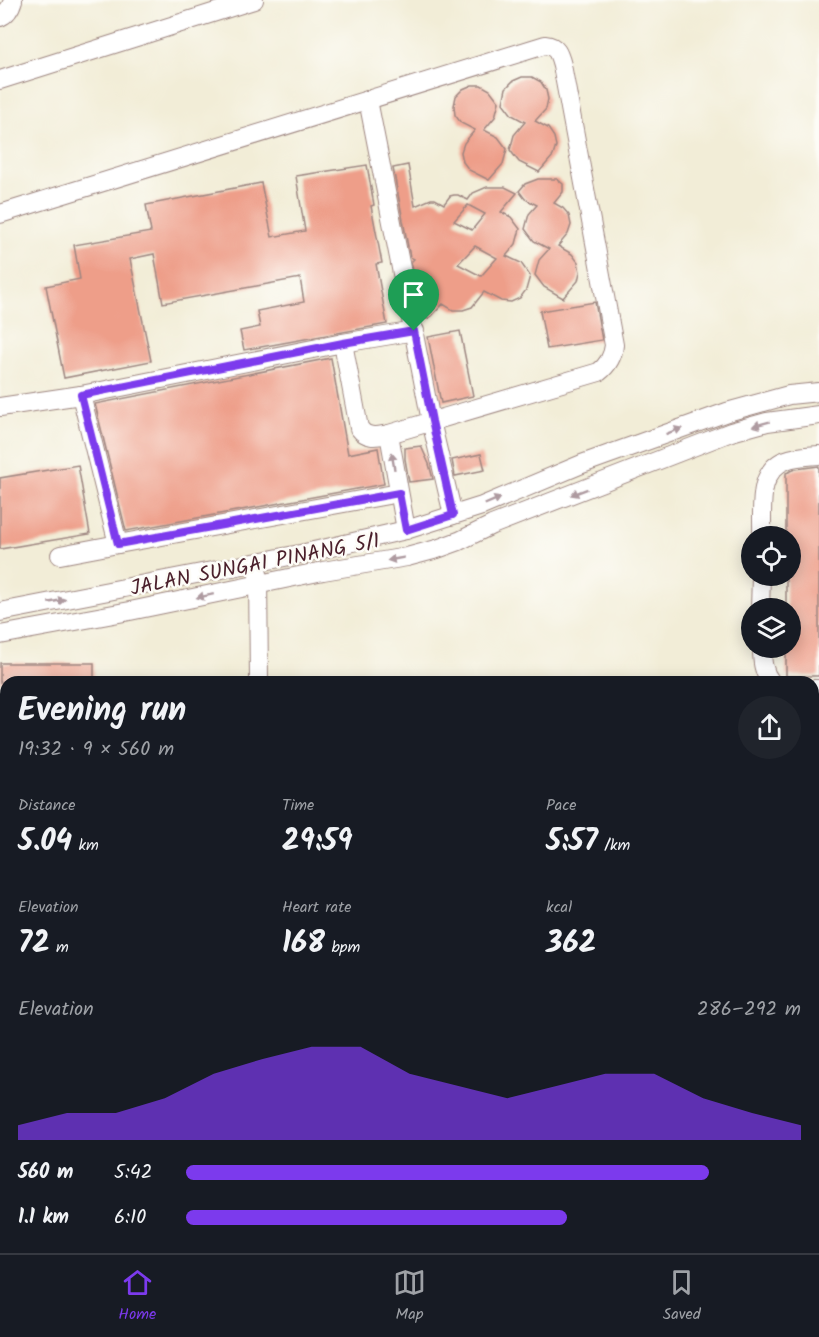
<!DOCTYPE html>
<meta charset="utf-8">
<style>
body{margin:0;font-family:Kalam,sans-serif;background:#20242c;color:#f1f3f6;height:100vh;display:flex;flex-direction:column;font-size:22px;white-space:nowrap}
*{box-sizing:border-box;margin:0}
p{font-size:20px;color:#9ea1a6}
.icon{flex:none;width:33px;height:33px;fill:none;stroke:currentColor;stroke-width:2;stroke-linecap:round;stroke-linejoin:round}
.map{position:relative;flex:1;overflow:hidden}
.details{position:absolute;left:0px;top:676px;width:819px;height:578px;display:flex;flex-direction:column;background:#171b24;border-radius:18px 18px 0 0;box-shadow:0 3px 15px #0003}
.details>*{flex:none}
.buttons{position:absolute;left:741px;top:526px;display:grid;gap:12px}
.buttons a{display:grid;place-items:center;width:60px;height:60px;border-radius:50%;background:#171b24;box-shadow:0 3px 15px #0003;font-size:30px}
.pin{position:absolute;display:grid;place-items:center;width:51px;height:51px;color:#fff;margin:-62px -26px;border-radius:50% 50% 50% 0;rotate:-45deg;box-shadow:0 0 6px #0007}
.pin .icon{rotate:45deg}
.round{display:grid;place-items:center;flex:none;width:63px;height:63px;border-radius:32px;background:#20242c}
.headline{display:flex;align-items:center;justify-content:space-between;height:102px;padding:0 18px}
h1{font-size:33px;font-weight:700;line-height:45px}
.metrics{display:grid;grid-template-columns:repeat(3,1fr);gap:9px;height:102px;padding:6px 18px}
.metrics div{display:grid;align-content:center}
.metrics b{font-size:30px;font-weight:700}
.metrics small{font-size:16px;font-weight:400}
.metrics p{font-size:16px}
.chart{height:168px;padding:12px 18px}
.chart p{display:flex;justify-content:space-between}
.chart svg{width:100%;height:108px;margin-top:6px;fill:#7c3aed;opacity:.7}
ul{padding:0 18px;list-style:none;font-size:20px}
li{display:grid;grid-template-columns:96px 72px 1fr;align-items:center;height:45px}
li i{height:15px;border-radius:8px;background:#7c3aed}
.dock{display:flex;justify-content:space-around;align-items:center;height:84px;border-top:2px solid #363941;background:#171b24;font-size:16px;color:#9ea1a6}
.dock a{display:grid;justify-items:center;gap:3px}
.dock .current{color:#7c3aed}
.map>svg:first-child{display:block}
</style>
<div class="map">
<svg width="819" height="1253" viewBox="0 0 819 1253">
<rect width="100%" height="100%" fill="#fdfcf7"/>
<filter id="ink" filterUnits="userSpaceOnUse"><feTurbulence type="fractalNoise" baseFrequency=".0167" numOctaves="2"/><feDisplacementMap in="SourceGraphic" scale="12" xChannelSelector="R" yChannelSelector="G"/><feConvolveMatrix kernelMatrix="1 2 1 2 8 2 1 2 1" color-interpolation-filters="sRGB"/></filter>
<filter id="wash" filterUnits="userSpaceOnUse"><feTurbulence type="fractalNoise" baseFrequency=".008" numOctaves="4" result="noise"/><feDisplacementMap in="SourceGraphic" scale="24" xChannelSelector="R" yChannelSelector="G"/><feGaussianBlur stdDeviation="1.35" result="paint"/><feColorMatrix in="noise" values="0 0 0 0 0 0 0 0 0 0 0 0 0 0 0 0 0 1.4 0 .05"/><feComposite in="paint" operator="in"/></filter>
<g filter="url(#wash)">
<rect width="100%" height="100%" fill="#f2edd7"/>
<g id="blocks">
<g fill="#ee9e89" fill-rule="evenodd">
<polygon points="522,77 532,77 541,82 546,90 548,99 546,109 535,121 548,128 554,137 556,146 553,156 539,172 519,162 510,150 514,135 525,122 512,115 503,103 506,88 513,81"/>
<polygon points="472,85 481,85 490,90 499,102 495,117 484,130 498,137 507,149 503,164 489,180 469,170 463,162 461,152 464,143 475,130 461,123 455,115 454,106 456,96 463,89"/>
<polygon points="367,165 374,205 371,206 382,263 376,264 387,324 244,350 240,331 260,327 257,311 304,302 300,278 163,303 154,254 130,259 151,361 64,378 46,286 80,279 74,245 151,232 146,205 261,183 272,237 305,231 296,176"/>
<path d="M408 165 415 206 431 199H435L444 204 450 196 454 195H458L468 200 473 193 487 187H505L517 193 501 212 511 217 520 229 516 244 506 256 521 263 530 276 526 290 520 298 511 302 501 301 484 292 472 307 463 310H453L443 304 432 316 427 319 422 318 417 293 421 288 416 285 411 262 414 259 410 257 393 168ZM468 205 485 214 472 230 454 221ZM475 246 497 258 481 276 458 264Z"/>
<polygon points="538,179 557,179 563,184 563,192 554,203 563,208 569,215 571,225 568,234 558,246 572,254 578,262 580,272 578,281 563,298 544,287 535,275 539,260 549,249 534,241 525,229 529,214 537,205 525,199 519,191 525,184"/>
<polygon points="595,302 602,340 547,349 540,311"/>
<polygon points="460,331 473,396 441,403 428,337"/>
<polygon points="331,358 348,454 378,448 384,484 126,531 95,404"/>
<polygon points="421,446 429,464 433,479 409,482 405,459 405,448"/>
<polygon points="481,454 485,470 455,476 452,460"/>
<polygon points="78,465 90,534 0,549 0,478"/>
<polygon points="819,466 819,676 786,676 786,648 790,648 790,609 786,609 786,576 790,576 790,537 786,537 786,473 796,469"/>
<rect x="0" y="663" width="94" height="19"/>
</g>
</g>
</g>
<g filter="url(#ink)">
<use href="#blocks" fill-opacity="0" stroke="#9e8681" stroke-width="1.5"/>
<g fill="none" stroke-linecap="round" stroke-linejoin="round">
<g stroke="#9e8681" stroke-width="20">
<g id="minor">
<path d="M0 17C7 14 11 7 13 0"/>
<polyline points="0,80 254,0"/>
<polyline points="368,100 431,421 453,515"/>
<path d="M0 214 545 45C557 46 559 54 562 65L614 345C613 356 608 365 599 372L389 434C377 436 367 439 359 428L343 343 81 395 0 407"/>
<polyline points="343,343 415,331"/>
<polyline points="81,395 118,544 399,493"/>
<polyline points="389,434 406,530"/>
<path d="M762 537C763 511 756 471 786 460 796 456 808 456 819 455"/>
<polyline points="60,555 118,544"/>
<polyline points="258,573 259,682"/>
<polyline points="760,609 761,576"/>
<polyline points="0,612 305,553 406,530 482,506 582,464 727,412 789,395 819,392"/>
<polyline points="0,635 130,611 323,571 407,557 437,549 459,541 492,525 731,432 767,422 819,415"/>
<path d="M762 648C762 661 763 672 771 682"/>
<polyline points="813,689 819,689"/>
<polyline points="0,876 6,876"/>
<polyline points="813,976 819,976"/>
<polyline points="0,1084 6,1084"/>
<polyline points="813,1181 819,1181"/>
<polyline points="265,1248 265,1253"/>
<polyline points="505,1248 505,1253"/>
<polyline points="677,1248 677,1253"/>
<polyline points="0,1253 4,1253"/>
<polyline points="46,1253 193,1251 197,1248"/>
<polyline points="307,1253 307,1248"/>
<polyline points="407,1253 407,1248"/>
</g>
</g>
<use href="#minor" stroke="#fff" stroke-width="18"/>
</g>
<defs><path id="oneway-solid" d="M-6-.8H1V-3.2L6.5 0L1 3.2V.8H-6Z" transform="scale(1.5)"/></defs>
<g fill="#ae9aa0">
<use href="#oneway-solid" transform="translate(761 424) rotate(165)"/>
<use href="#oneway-solid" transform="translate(674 431) rotate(-20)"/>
<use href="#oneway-solid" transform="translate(393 461) rotate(-100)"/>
<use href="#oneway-solid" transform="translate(579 492) rotate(159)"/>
<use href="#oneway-solid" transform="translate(493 501) rotate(-23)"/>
<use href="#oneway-solid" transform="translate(396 559) rotate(170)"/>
<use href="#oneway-solid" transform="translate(205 596) rotate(168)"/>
<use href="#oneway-solid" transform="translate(57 601) rotate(-11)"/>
</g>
</g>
<g fill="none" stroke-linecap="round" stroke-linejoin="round" filter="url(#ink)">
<g stroke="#fff" stroke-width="12">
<polygon id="route" points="414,331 432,421 453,515 406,530 399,493 118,544 81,395 343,343"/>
</g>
<use href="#route" stroke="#7c3aed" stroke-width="8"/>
</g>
<g text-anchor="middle" stroke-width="5" stroke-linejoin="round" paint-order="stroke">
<g font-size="21" fill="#4a1f2b" stroke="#fdfcf7">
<text transform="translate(255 564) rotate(-11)" y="7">JALAN SUNGAI PINANG 5/1</text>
</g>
</g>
</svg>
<div class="buttons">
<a><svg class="icon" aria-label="locate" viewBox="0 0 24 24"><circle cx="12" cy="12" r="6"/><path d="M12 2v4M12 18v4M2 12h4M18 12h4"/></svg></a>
<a><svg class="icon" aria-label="layers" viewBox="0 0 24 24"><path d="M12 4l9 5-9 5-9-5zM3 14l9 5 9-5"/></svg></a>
</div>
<div class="pin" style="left:414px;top:331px;background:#1e9e55"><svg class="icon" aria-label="arrive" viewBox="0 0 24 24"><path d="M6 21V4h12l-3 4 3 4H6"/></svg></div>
<section class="details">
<div class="headline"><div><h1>Evening run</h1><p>19:32 · 9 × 560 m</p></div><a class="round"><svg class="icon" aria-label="share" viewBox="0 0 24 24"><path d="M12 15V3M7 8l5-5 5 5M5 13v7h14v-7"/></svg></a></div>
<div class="metrics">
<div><p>Distance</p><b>5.04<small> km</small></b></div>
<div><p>Time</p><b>29:59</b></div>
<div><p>Pace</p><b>5:57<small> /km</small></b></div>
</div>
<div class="metrics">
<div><p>Elevation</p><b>72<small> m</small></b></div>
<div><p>Heart rate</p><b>168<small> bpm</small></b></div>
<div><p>kcal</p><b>362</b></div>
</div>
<div class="chart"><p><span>Elevation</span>286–292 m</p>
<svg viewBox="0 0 160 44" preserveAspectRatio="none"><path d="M0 44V38L10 33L20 33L30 27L40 17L50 11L60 6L70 6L80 17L90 22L100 27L110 22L120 17L130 17L140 27L150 33L160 38V44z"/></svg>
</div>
<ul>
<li><b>560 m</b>5:42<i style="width:85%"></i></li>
<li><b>1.1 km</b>6:10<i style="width:62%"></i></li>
</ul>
</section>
</div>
<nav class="dock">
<a class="current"><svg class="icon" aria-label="home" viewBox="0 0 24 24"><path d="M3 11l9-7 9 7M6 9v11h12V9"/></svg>Home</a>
<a><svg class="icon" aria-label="map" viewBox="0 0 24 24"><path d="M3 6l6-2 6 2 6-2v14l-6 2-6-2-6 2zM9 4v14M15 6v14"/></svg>Map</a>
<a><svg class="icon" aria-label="saved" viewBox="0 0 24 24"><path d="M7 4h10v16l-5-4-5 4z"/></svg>Saved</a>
</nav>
